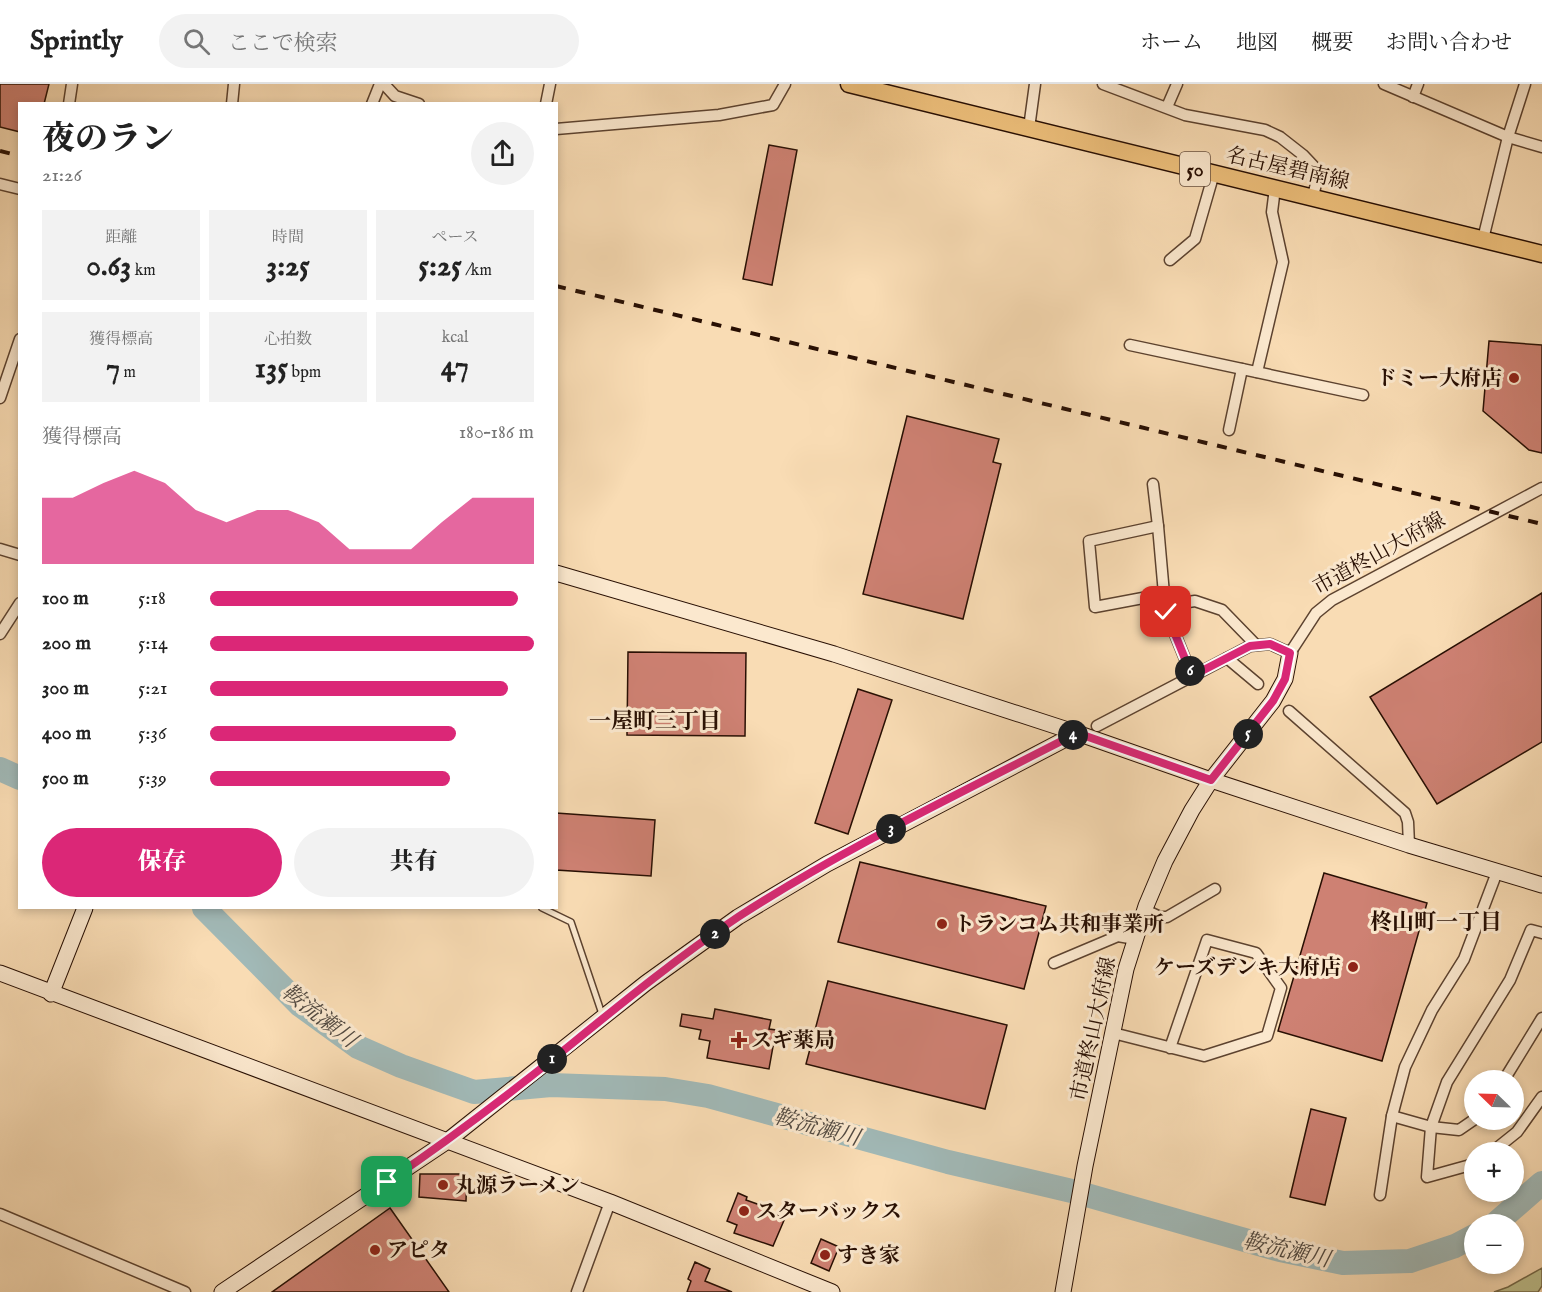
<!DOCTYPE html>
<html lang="ja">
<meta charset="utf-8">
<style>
body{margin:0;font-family:"IM FELL English","Noto Serif JP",serif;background:#f2f2f2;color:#222;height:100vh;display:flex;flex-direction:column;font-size:22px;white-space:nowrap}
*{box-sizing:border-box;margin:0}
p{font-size:20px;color:#767676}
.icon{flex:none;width:33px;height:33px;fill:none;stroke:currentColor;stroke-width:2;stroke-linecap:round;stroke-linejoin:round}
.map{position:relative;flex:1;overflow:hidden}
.details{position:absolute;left:18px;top:18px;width:540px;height:807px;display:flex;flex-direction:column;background:#fff;border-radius:0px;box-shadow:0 3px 9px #0003}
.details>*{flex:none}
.needle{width:39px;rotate:293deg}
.controls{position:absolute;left:1464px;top:986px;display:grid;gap:12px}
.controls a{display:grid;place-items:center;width:60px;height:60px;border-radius:50%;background:#fff;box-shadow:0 3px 9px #0003;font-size:30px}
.pin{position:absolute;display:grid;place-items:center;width:51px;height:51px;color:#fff;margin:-26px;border-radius:12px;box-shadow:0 3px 9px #0006}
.km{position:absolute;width:30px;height:30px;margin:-15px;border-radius:50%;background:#222;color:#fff;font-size:16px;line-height:30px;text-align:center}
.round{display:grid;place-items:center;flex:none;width:63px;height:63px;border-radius:32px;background:#f2f2f2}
.summary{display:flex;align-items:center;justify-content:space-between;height:102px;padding:0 24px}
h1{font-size:33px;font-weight:800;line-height:45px}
.metrics{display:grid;grid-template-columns:repeat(3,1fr);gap:9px;height:102px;padding:6px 24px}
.metrics div{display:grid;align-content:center;border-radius:0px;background:#f2f2f2;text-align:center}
.metrics b{font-size:30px;font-weight:800}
.metrics small{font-size:16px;font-weight:400}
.metrics p{font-size:16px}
.chart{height:168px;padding:12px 24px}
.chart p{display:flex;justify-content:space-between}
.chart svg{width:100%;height:108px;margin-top:6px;fill:#db2777;opacity:.7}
.button{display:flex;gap:12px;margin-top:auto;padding:12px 24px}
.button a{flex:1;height:69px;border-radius:36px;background:#db2777;color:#fff;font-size:24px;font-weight:800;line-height:69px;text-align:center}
.button a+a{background:#f2f2f2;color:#222}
ul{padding:0 24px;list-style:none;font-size:20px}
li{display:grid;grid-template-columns:96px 72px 1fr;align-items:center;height:45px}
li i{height:15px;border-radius:8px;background:#db2777}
header{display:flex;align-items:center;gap:36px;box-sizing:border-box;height:84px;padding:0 30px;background:#fff;border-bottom:2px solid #e0e0e0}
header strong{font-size:28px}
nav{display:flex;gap:33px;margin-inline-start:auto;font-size:21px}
.search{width:420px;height:54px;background:#f2f2f2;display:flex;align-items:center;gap:15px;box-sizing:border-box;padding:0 21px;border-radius:33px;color:#767676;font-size:22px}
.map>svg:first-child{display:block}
</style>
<header>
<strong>Sprintly</strong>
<div class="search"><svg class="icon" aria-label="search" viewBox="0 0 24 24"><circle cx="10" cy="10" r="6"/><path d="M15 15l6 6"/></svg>ここで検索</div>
<nav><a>ホーム</a><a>地図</a><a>概要</a><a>お問い合わせ</a></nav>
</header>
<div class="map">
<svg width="1542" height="1208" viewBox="0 0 1542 1208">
<rect width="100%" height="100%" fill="#f9dcb4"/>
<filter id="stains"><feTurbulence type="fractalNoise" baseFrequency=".00333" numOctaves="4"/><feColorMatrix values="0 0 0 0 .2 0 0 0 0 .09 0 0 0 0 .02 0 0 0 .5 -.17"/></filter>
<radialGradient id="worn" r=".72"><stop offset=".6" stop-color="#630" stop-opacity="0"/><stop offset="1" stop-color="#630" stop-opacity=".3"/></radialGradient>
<polygon fill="#bec08d" stroke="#736848" stroke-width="1.5" points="1542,1184 1542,1202 1538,1208 1494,1208 1508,1203"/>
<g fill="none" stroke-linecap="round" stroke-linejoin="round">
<g stroke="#a1b9b7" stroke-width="24">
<polyline points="0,685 20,694"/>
<polyline points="204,824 300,921 358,963 401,982 474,1008 551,1001 665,1005 708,1012 948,1078 1076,1108 1280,1166 1343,1179 1410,1177 1455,1162 1474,1152"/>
<polyline points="1495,1140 1542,1099"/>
</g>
</g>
<g fill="#ce8173" stroke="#280f03" stroke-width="1.5">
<polygon points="0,0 49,0 44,20 20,20 20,48 0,43"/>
<polygon points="769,61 797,66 772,201 743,195"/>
<polygon points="1489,257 1542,261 1542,369 1529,366 1483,327"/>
<polygon points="907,332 999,355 993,378 1001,380 963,535 863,510"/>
<polygon points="1542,509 1542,658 1437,720 1370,613"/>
<polygon points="628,568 746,569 745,652 627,651"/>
<polygon points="858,605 892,616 848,750 815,739"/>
<polygon points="556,729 655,736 651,792 556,786"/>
<polygon points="860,778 1046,822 1024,905 838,858"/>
<polygon points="1324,789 1427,819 1382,977 1278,947"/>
<polygon points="828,897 1007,941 985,1025 806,980"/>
<polygon points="715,925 771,936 769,945 776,946 769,985 707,974 710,957 699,955 701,946 680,942 682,930 713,935"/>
<polygon points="1311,1025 1346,1034 1325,1121 1290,1113"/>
<polygon points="420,1090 467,1090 466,1117 419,1113"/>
<polygon points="738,1109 747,1113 746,1116 760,1121 759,1123 785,1134 773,1162 734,1149 737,1141 727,1137"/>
<polygon points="390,1124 449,1208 272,1208"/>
<polygon points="821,1155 839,1163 829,1187 811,1179"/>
<polygon points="695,1178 710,1185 705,1197 732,1208 687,1208 691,1197 688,1195"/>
</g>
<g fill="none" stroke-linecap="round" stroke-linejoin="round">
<g stroke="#5c422f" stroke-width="8">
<polyline id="lane" points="542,824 571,838 602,930"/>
</g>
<g stroke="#5c422f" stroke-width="13">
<g id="street">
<polyline points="384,0 395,12 419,20"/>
<polyline points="1103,0 1185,31 1265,46 1280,53 1303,71 1319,88 1313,112"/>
<polyline points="1384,0 1508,53 1542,63"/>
<polyline points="1413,13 1418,0"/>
<polyline points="69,20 72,0"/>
<polyline points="232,20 234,0"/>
<polyline points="372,20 380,0"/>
<polyline points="546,20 550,0"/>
<polyline points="1167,23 1177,0"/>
<polyline points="1029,44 1035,0"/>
<polyline points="556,45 719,31 773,21 785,0"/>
<polyline points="0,100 20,105"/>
<polyline points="1483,155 1508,53 1525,0"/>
<polyline points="1170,176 1195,155 1214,89"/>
<polyline points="1130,261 1363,311"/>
<polyline points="1257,288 1283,178 1272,128 1275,104"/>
<polyline points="0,314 20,255"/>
<polyline points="1229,346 1242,285"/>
<polyline points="1153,400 1158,442"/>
<polyline points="0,465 20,471"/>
<polyline points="1164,510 1095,523 1089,457 1158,442 1164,510 1175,520 1195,517 1222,526 1256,561"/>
<polyline points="1166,528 1192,592"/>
<polyline points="0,550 20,519"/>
<polyline points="1227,574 1258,600"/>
<polyline points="1289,627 1405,729 1408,738 1409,761"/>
<polyline points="1097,642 1250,562 1270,560 1290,569 1316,529 1332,516 1542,404"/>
<polyline points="1145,826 1160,833 1167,833 1215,805"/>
<polyline points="1054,879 1118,852 1135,855"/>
<polyline points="1113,949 1204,972 1267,952 1281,904 1256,869 1207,856 1170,964"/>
<polyline points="1504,996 1542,934"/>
<polyline points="1392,1032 1431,1043 1459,1046 1475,1035"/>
<polyline points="1492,1068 1517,1048 1542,1013"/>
<polyline points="1474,1080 1427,1093 1431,1043 1447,998 1510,896 1531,846 1542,849"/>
<polyline points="1380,1111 1392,1032 1405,983 1432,926 1464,875 1497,788"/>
<polyline points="0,1130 185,1208"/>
<polyline points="577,1208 610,1118"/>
</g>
</g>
<g stroke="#280f03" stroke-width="17">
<g id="secondary">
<polyline points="556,489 834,570 1077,649 1211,696 1409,761 1542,801"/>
<polyline points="0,889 610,1118 832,1208"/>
<polyline points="51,910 85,824"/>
<polyline points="222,1208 446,1058 646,899 738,833 827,780 1077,649"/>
<polyline points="1063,1208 1085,1082 1126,885 1146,822 1165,777 1192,726 1211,696 1273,617 1285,595 1290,569"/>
</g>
</g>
<g stroke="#280f03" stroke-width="19">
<polyline id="primary" points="849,0 1542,170"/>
</g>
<use href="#lane" stroke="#fbe8ce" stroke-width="5"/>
<use href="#street" stroke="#fbe8ce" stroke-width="10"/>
<use href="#secondary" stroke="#fbe8ce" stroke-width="15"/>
<use href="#primary" stroke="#ecbe7a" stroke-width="16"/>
<g stroke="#280f03" stroke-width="4" stroke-dasharray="10 10" stroke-linecap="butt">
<polyline points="0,67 20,72"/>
<polyline points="556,202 1542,440"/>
</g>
</g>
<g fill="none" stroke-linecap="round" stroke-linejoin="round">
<g stroke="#fff" stroke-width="12">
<path id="route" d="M387 1098C446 1058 503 1015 558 971 617 923 675 875 738 833 846 763 963 708 1077 649L1211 696 1273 617 1285 595 1290 569 1270 560 1250 562 1192 592 1166 528"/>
</g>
<use href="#route" stroke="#db2777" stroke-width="8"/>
</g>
<g fill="#8f2418" stroke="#fbe8ce" stroke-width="2">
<circle cx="1514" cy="294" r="6"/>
<circle cx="942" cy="840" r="6"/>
<circle cx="1353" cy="883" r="6"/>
<path d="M736 947h6v6h6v6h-6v6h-6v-6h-6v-6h6z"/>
<circle cx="443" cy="1101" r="6"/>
<circle cx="744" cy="1127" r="6"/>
<circle cx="375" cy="1166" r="6"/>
<circle cx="825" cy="1171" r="6"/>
</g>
<g text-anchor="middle" stroke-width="6" stroke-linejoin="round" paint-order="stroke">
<rect fill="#fbe8ce" stroke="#675040" stroke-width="1.5" x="1180" y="68" width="30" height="34" rx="4.5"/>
<g font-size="20" font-weight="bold" fill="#280f03">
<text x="1195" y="92">50</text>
</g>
<g font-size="21" fill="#280f03" stroke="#fbe8ce">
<text transform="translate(1288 84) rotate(13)" y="7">名古屋碧南線</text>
<text transform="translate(1379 469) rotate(-29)" y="7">市道柊山大府線</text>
<text transform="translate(1093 945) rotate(-78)" y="7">市道柊山大府線</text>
</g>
<g font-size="21" font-weight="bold" fill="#280f03" stroke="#fbe8ce" text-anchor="start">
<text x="1502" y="301" text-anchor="end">ドミー大府店</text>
<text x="954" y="847">トランコム共和事業所</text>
<text x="1341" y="890" text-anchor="end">ケーズデンキ大府店</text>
<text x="751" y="963">スギ薬局</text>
<text x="455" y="1108">丸源ラーメン</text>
<text x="756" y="1134">スターバックス</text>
<text x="387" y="1173">アピタ</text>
<text x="837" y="1178">すき家</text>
</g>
<g font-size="22" font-weight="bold" fill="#280f03" stroke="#fbe8ce">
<text x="655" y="644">一屋町三丁目</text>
<text x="1436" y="845">柊山町一丁目</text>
</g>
<g font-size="22" font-style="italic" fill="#524a42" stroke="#fbe8ce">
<text transform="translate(320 931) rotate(38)" y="8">鞍流瀬川</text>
<text transform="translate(817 1042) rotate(15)" y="8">鞍流瀬川</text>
<text transform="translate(1287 1165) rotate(13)" y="8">鞍流瀬川</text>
</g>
</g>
<rect width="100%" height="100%" filter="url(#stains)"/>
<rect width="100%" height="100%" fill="url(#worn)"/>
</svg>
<div class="controls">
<a><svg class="needle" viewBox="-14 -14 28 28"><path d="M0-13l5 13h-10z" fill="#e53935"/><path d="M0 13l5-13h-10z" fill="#767676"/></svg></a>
<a>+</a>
<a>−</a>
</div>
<div class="pin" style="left:387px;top:1098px;background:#1e9e55"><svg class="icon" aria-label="arrive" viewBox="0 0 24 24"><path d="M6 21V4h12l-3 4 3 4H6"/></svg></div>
<div class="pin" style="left:1166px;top:528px;background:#d93025"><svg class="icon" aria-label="check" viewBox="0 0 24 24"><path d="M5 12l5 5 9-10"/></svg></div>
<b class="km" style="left:552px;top:975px">1</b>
<b class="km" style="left:715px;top:850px">2</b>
<b class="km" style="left:891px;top:745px">3</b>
<b class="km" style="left:1073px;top:651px">4</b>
<b class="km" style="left:1248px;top:650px">5</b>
<b class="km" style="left:1190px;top:587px">6</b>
<section class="details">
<div class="summary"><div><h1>夜のラン</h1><p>21:26</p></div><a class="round"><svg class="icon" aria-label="share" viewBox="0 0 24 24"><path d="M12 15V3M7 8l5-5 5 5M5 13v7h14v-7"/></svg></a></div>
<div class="metrics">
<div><p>距離</p><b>0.63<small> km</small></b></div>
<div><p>時間</p><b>3:25</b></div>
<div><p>ペース</p><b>5:25<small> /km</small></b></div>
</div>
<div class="metrics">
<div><p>獲得標高</p><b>7<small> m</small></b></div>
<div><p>心拍数</p><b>135<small> bpm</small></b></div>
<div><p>kcal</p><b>47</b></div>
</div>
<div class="chart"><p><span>獲得標高</span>180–186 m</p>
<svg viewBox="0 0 160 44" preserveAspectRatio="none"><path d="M0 44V17L10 17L20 11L30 6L40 11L50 22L60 27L70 22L80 22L90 27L100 38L110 38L120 38L130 27L140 17L150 17L160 17V44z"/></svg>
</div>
<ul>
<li><b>100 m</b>5:18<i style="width:95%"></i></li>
<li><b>200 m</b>5:14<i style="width:100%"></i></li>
<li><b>300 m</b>5:21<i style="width:92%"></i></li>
<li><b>400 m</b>5:36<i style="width:76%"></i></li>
<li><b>500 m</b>5:39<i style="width:74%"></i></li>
</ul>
<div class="button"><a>保存</a><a>共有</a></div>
</section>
</div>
